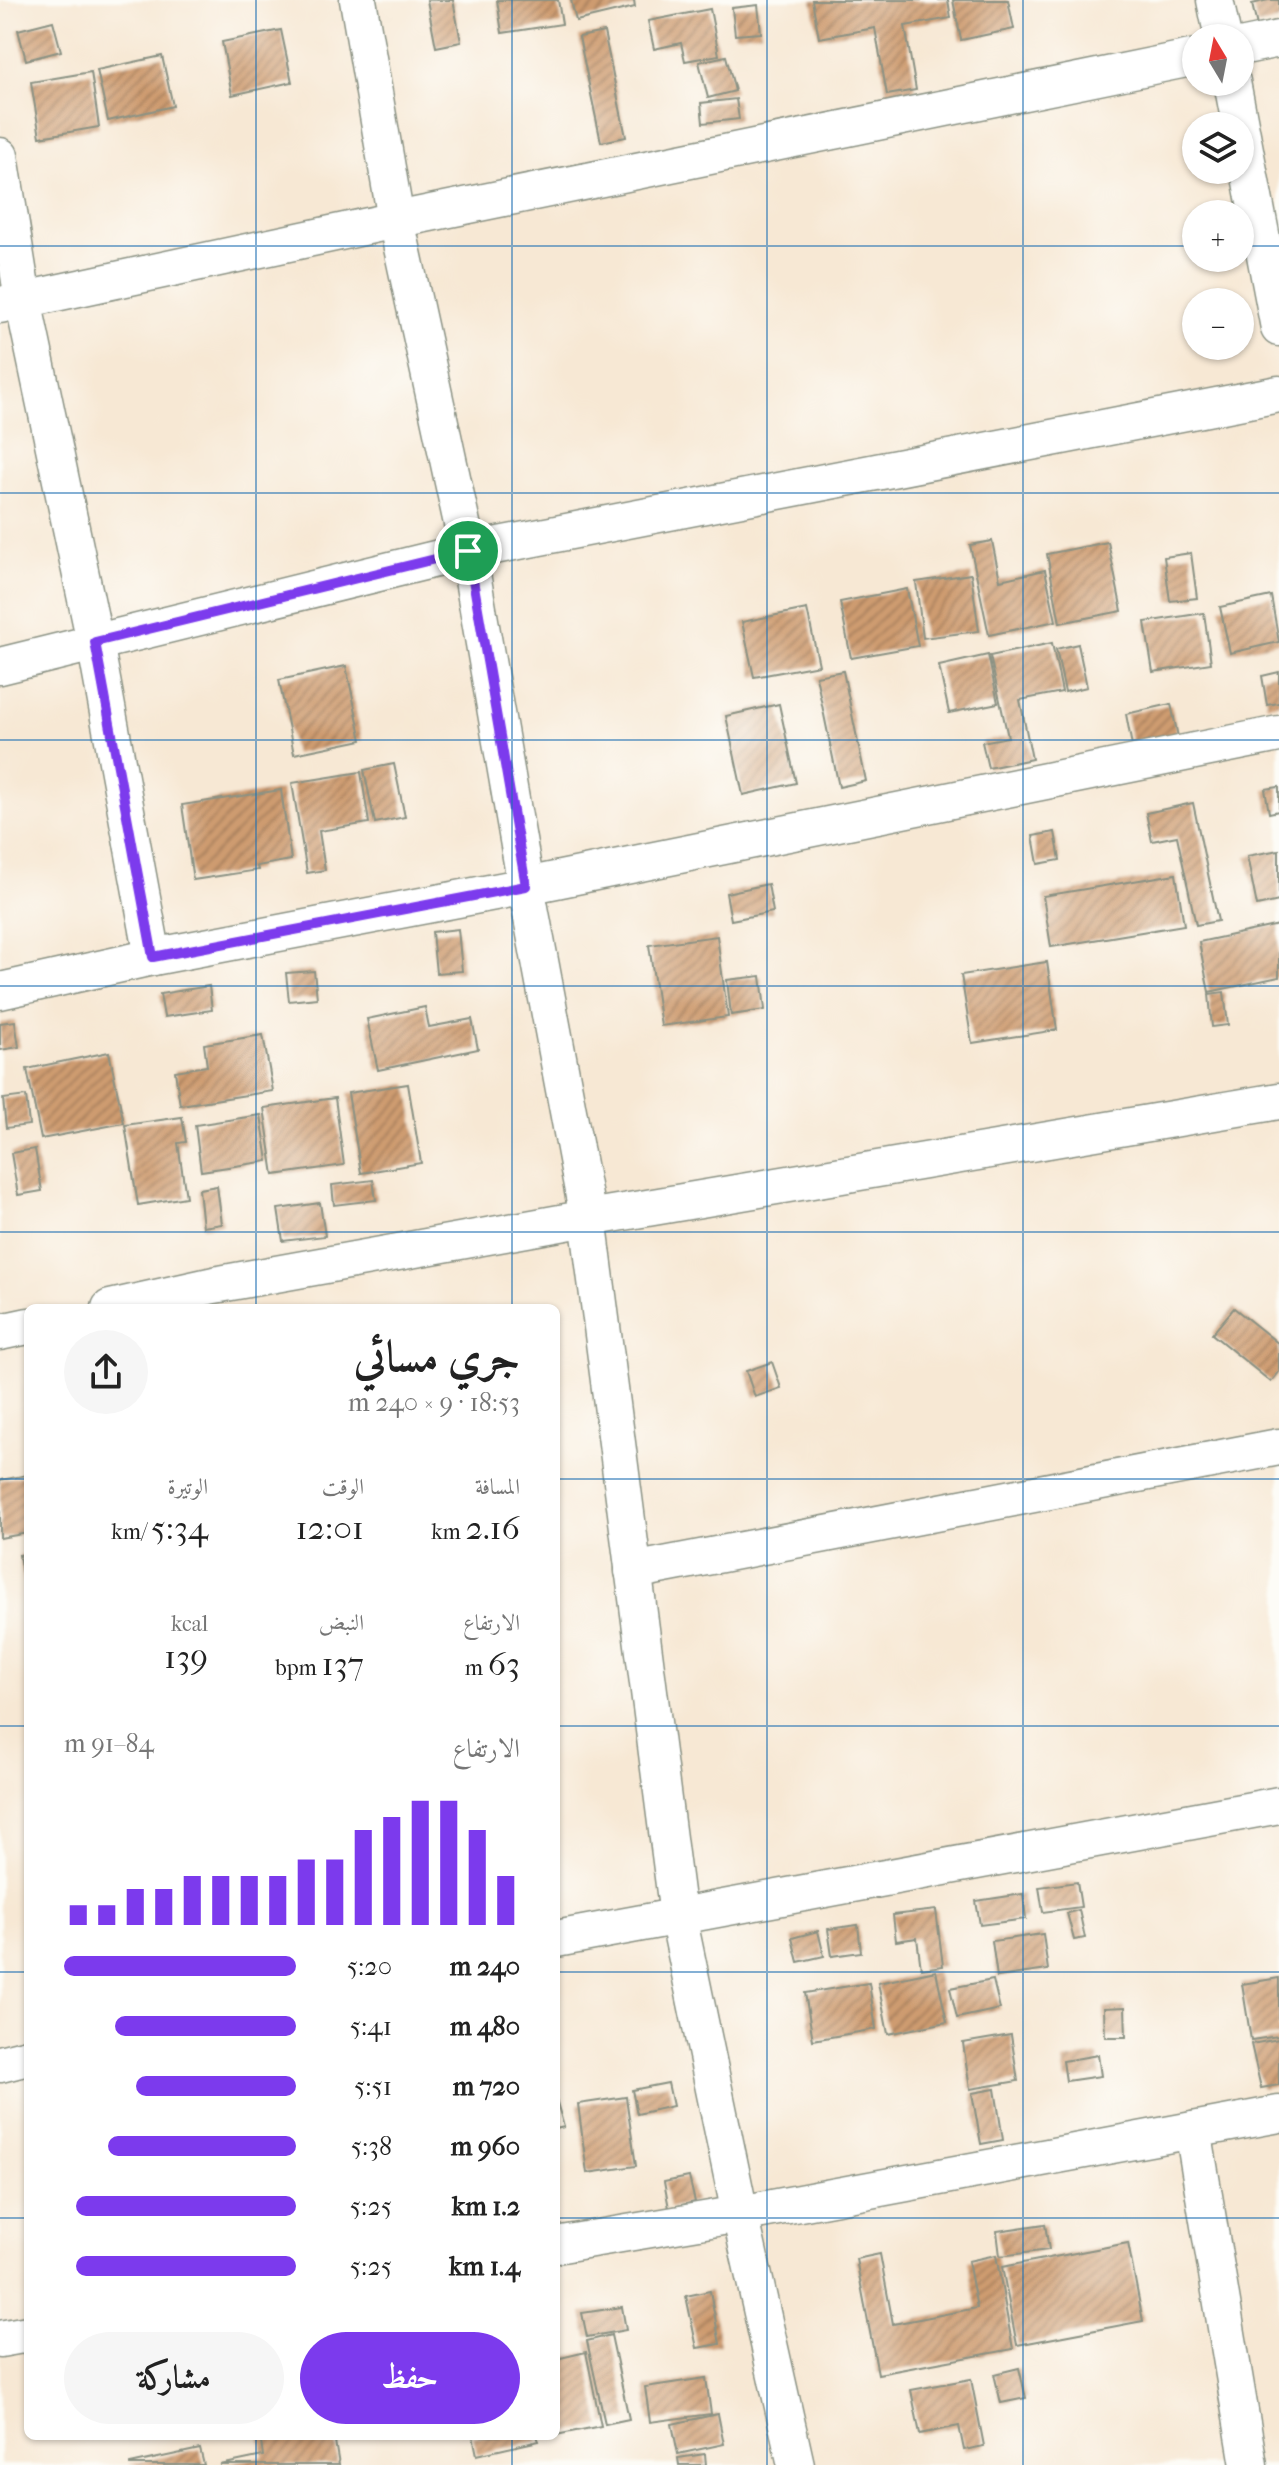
<!DOCTYPE html>
<html lang="ar">
<meta charset="utf-8">
<style>
body{margin:0;font-family:"IM FELL French Canon",Amiri,serif;background:#f6f6f6;color:#222;direction:rtl;height:100vh;display:flex;flex-direction:column;font-size:30px;white-space:nowrap}
*{box-sizing:border-box;margin:0}
p{font-size:26px;color:#767676}
.icon{flex:none;width:44px;height:44px;fill:none;stroke:currentColor;stroke-width:2;stroke-linecap:round;stroke-linejoin:round}
.map{position:relative;flex:1;overflow:hidden;direction:ltr}
.details{position:absolute;left:24px;top:1304px;width:536px;height:1136px;display:flex;flex-direction:column;background:#fff;border-radius:12px;box-shadow:0 2px 6px #0004;direction:rtl}
.details>*{flex:none}
.needle{width:52px;rotate:350deg}
.fabs{position:absolute;left:1182px;top:24px;display:grid;gap:16px}
.fabs a{display:grid;place-items:center;width:72px;height:72px;border-radius:50%;background:#fff;box-shadow:0 2px 6px #0004;font-size:40px}
.pin{position:absolute;display:grid;place-items:center;width:68px;height:68px;color:#fff;margin:-34px;border:4px solid #fff;border-radius:50%;box-shadow:0 2px 8px #0007}
.round{display:grid;place-items:center;flex:none;width:84px;height:84px;border-radius:42px;background:#f6f6f6}
.head{display:flex;align-items:center;justify-content:space-between;height:136px;padding:0 40px}
h1{font-size:44px;font-weight:600;line-height:60px}
.metrics{display:grid;grid-template-columns:repeat(3,1fr);gap:12px;height:136px;padding:8px 40px}
.metrics div{display:grid;align-content:center}
.metrics b{font-size:34px;font-weight:600}
.metrics small{font-size:22px;font-weight:400}
.metrics p{font-size:22px}
.chart{height:224px;padding:16px 40px}
.chart p{display:flex;justify-content:space-between}
.chart svg{width:100%;height:144px;margin-top:8px;stroke:#7c3aed;stroke-width:6}
.button{display:flex;gap:16px;margin-top:auto;padding:16px 40px}
.button a{flex:1;height:92px;border-radius:48px;background:#7c3aed;color:#fff;font-size:32px;font-weight:600;line-height:92px;text-align:center}
.button a+a{background:#f6f6f6;color:#222}
ul{padding:0 40px;list-style:none;font-size:26px}
li{display:grid;grid-template-columns:128px 96px 1fr;align-items:center;height:60px}
li i{height:20px;border-radius:10px;background:#7c3aed}
.map>svg:first-child{display:block}
</style>
<div class="map">
<svg width="1279" height="2465" viewBox="0 0 1279 2465">
<defs>
<pattern id="building-hatch" width="6" height="6" patternUnits="userSpaceOnUse" patternTransform="scale(2)"><rect width="6" height="6" fill="#ce9b70"/><path d="M-1 1l2-2M0 6l6-6M5 7l2-2" fill="none" stroke="#a7805d"/></pattern>
</defs>
<rect width="100%" height="100%" fill="#fdfcf7"/>
<filter id="ink" filterUnits="userSpaceOnUse"><feTurbulence type="fractalNoise" baseFrequency=".0125" numOctaves="2"/><feDisplacementMap in="SourceGraphic" scale="16" xChannelSelector="R" yChannelSelector="G"/><feConvolveMatrix kernelMatrix="1 2 1 2 8 2 1 2 1" color-interpolation-filters="sRGB"/></filter>
<filter id="wash" filterUnits="userSpaceOnUse"><feTurbulence type="fractalNoise" baseFrequency=".006" numOctaves="4" result="noise"/><feDisplacementMap in="SourceGraphic" scale="32" xChannelSelector="R" yChannelSelector="G"/><feGaussianBlur stdDeviation="1.8" result="paint"/><feColorMatrix in="noise" values="0 0 0 0 0 0 0 0 0 0 0 0 0 0 0 0 0 1.4 0 .05"/><feComposite in="paint" operator="in"/></filter>
<g filter="url(#wash)">
<rect width="100%" height="100%" fill="#f7e8d4"/>
<g id="blocks">
<g fill="url(#building-hatch)">
<polygon points="427,0 453,0 461,42 436,47"/>
<polygon points="497,0 558,0 562,24 502,33"/>
<polygon points="571,0 634,0 635,7 576,21"/>
<polygon points="812,0 948,0 951,18 905,26 916,90 887,95 875,28 819,38"/>
<polygon points="953,0 1008,0 1014,29 961,40"/>
<polygon points="1268,0 1279,0 1279,20 1257,26 1252,4"/>
<polygon points="758,5 761,33 735,35 732,8"/>
<polygon points="710,9 719,55 685,61 681,43 654,49 648,21"/>
<polygon points="53,21 61,51 26,60 18,30"/>
<polygon points="281,30 292,82 232,95 222,42"/>
<polygon points="604,32 626,137 601,142 579,37"/>
<polygon points="162,56 173,106 108,121 97,70"/>
<polygon points="726,56 735,91 708,98 699,62"/>
<polygon points="91,72 99,127 40,137 31,82"/>
<polygon points="736,99 739,119 703,123 701,103"/>
<polygon points="992,541 1000,580 1045,570 1056,621 989,635 970,545"/>
<polygon points="1108,542 1122,611 1060,623 1047,554"/>
<polygon points="1191,553 1197,598 1170,601 1164,557"/>
<polygon points="971,574 979,631 923,638 916,582"/>
<polygon points="907,589 918,646 851,658 840,602"/>
<polygon points="1271,596 1279,642 1230,653 1220,607"/>
<polygon points="807,609 819,665 754,677 742,622"/>
<polygon points="1204,613 1211,663 1153,672 1145,622"/>
<polygon points="1052,643 1062,692 1020,700 1032,759 988,768 982,742 1008,737 990,656"/>
<polygon points="1078,644 1087,687 1065,692 1056,649"/>
<polygon points="988,655 998,703 949,713 939,666"/>
<polygon points="346,666 362,740 294,754 279,680"/>
<polygon points="843,671 866,781 839,787 816,676"/>
<polygon points="1279,672 1279,703 1267,705 1262,676"/>
<polygon points="779,704 796,783 743,795 726,716"/>
<polygon points="1171,704 1178,737 1132,746 1126,714"/>
<polygon points="394,764 405,817 375,823 364,770"/>
<polygon points="361,772 369,823 319,831 325,870 307,873 292,783"/>
<polygon points="1279,787 1279,811 1269,813 1265,789"/>
<polygon points="281,790 291,860 257,866 258,870 193,880 182,805"/>
<polygon points="1193,803 1218,921 1196,925 1177,836 1152,841 1146,813"/>
<polygon points="1055,832 1060,860 1038,864 1033,836"/>
<polygon points="1279,850 1279,901 1257,906 1247,856"/>
<polygon points="1176,874 1184,925 1051,947 1043,896"/>
<polygon points="768,884 773,912 731,920 726,893"/>
<polygon points="1279,925 1279,977 1209,992 1199,942"/>
<polygon points="458,929 462,971 436,973 432,932"/>
<polygon points="717,936 728,1017 661,1026 649,945"/>
<polygon points="1047,962 1057,1030 972,1043 961,975"/>
<polygon points="314,971 317,998 289,1001 286,973"/>
<polygon points="761,976 765,1010 731,1015 727,980"/>
<polygon points="209,986 212,1010 164,1017 160,994"/>
<polygon points="1224,992 1228,1025 1212,1027 1209,994"/>
<polygon points="425,1007 429,1027 472,1019 478,1049 378,1070 367,1019"/>
<polygon points="15,1021 19,1047 0,1050 0,1023"/>
<polygon points="263,1035 273,1091 180,1105 175,1071 207,1066 204,1044"/>
<polygon points="109,1052 124,1123 41,1139 27,1069"/>
<polygon points="408,1084 421,1163 361,1173 348,1093"/>
<polygon points="26,1096 29,1125 6,1128 3,1099"/>
<polygon points="335,1098 344,1165 274,1175 264,1108"/>
<polygon points="261,1115 268,1161 201,1171 195,1125"/>
<polygon points="182,1117 186,1142 178,1143 186,1197 138,1205 125,1125"/>
<polygon points="35,1149 42,1191 18,1195 11,1153"/>
<polygon points="373,1180 376,1200 334,1205 332,1185"/>
<polygon points="217,1186 222,1224 203,1227 199,1189"/>
<polygon points="320,1203 325,1236 283,1241 278,1209"/>
<polygon points="1234,1308 1279,1344 1279,1372 1271,1382 1212,1334"/>
<polygon points="772,1362 781,1388 755,1397 746,1371"/>
<polygon points="28,1475 28,1533 0,1538 0,1480"/>
<polygon points="28,1554 28,1597 26,1597 19,1555"/>
<polygon points="1077,1882 1081,1907 1043,1912 1039,1887"/>
<polygon points="1023,1894 1026,1919 980,1925 976,1901"/>
<polygon points="936,1910 943,1966 921,1969 917,1938 896,1941 893,1915"/>
<polygon points="1079,1910 1085,1938 1074,1940 1067,1913"/>
<polygon points="858,1925 861,1952 832,1956 828,1929"/>
<polygon points="818,1931 824,1956 798,1962 792,1938"/>
<polygon points="1043,1934 1048,1970 997,1977 992,1941"/>
<polygon points="936,1971 947,2022 888,2034 878,1983"/>
<polygon points="1279,1978 1279,2036 1251,2040 1242,1984"/>
<polygon points="993,1980 1000,2009 957,2018 950,1988"/>
<polygon points="869,1983 876,2029 813,2040 805,1993"/>
<polygon points="1125,2007 1126,2037 1105,2037 1104,2008"/>
<polygon points="1011,2035 1018,2081 970,2089 963,2043"/>
<polygon points="1279,2039 1279,2085 1261,2088 1251,2044"/>
<polygon points="1098,2055 1101,2076 1066,2081 1063,2061"/>
<polygon points="668,2083 673,2106 637,2114 632,2090"/>
<polygon points="995,2089 1003,2140 981,2144 972,2093"/>
<polygon points="626,2097 636,2166 587,2173 578,2104"/>
<polygon points="556,2099 564,2127 556,2129"/>
<polygon points="689,2177 695,2202 669,2208 664,2182"/>
<polygon points="1045,2224 1049,2250 1000,2256 997,2231"/>
<polygon points="1128,2243 1143,2321 1017,2345 1002,2267"/>
<polygon points="880,2254 893,2324 977,2308 968,2261 996,2255 1013,2349 878,2374 856,2259"/>
<polygon points="710,2291 720,2344 697,2348 686,2296"/>
<polygon points="622,2307 626,2330 587,2337 582,2313"/>
<polygon points="611,2335 629,2419 605,2424 587,2341"/>
<polygon points="586,2352 601,2426 556,2435 556,2359"/>
<polygon points="1019,2368 1026,2398 1001,2403 994,2374"/>
<polygon points="706,2378 711,2414 650,2422 645,2387"/>
<polygon points="971,2379 984,2446 964,2450 959,2426 920,2434 911,2390"/>
<polygon points="718,2414 724,2444 678,2454 672,2424"/>
<polygon points="260,2436 334,2436 339,2465 220,2465 263,2456"/>
<polygon points="473,2436 537,2436 539,2441 477,2455"/>
<polygon points="200,2449 204,2465 130,2465 130,2464"/>
<polygon points="705,2454 706,2465 679,2465 678,2458"/>
</g>
</g>
</g>
<g filter="url(#ink)">
<use href="#blocks" fill-opacity="0" stroke="#8b9284" stroke-width="2"/>
<g fill="none" stroke-linecap="round" stroke-linejoin="round">
<g stroke="#8b9284" stroke-width="39">
<g id="street">
<polyline points="358,0 396,220 468,551 526,886 588,1218 678,1916 740,2214 796,2465"/>
<polyline points="1215,0 1223,38"/>
<polyline points="1240,47 1279,39"/>
<polyline points="1232,82 1279,328"/>
<polyline points="0,156 23,300 95,642 153,957"/>
<polyline points="0,305 396,220 1196,57"/>
<polyline points="0,666 468,551 1279,394"/>
<polyline points="0,991 153,957 526,886 1279,734"/>
<polyline points="110,1308 214,1285 588,1218 1279,1101"/>
<polyline points="0,1332 28,1326"/>
<polyline points="633,1571 1279,1447"/>
<polyline points="556,1939 1279,1805"/>
<polyline points="0,2064 28,2057"/>
<polyline points="1193,2130 1249,2465"/>
<polyline points="556,2245 740,2214 1279,2114"/>
<polyline points="0,2339 28,2334"/>
</g>
</g>
<use href="#street" stroke="#fff" stroke-width="36"/>
</g>
</g>
<g fill="none" stroke-linecap="round" stroke-linejoin="round" filter="url(#ink)">
<g stroke="#fff" stroke-width="16">
<polygon id="route" points="468,551 526,886 153,957 95,642"/>
</g>
<use href="#route" stroke="#7c3aed" stroke-width="10"/>
</g>
<path fill="none" stroke="#1f6fb2" stroke-width="2" stroke-opacity="0.55" d="M256 0V1308M512 0V1308M767 0V2465M1023 0V2465M0 246H1196M1240 246H1279M0 493H1279M0 740H1279M0 986H1279M0 1232H1279M0 1479H28M556 1479H1279M0 1726H28M556 1726H1279M0 1972H28M556 1972H1279M0 2218H28M556 2218H1279M256 2436V2465M512 2436V2465"/>
</svg>
<div class="fabs">
<a><svg class="needle" viewBox="-14 -14 28 28"><path d="M0-13l5 13h-10z" fill="#e53935"/><path d="M0 13l5-13h-10z" fill="#767676"/></svg></a>
<a><svg class="icon" aria-label="layers" viewBox="0 0 24 24"><path d="M12 4l9 5-9 5-9-5zM3 14l9 5 9-5"/></svg></a>
<a>+</a>
<a>−</a>
</div>
<div class="pin" style="left:468px;top:551px;background:#1e9e55"><svg class="icon" aria-label="arrive" viewBox="0 0 24 24"><path d="M6 21V4h12l-3 4 3 4H6"/></svg></div>
<section class="details">
<div class="head"><div><h1>جري مسائي</h1><p>18:53 · 9 × 240 m</p></div><a class="round"><svg class="icon" aria-label="share" viewBox="0 0 24 24"><path d="M12 15V3M7 8l5-5 5 5M5 13v7h14v-7"/></svg></a></div>
<div class="metrics">
<div><p>المسافة</p><b>2.16<small> km</small></b></div>
<div><p>الوقت</p><b>12:01</b></div>
<div><p>الوتيرة</p><b>5:34<small> /km</small></b></div>
</div>
<div class="metrics">
<div><p>الارتفاع</p><b>63<small> m</small></b></div>
<div><p>النبض</p><b>137<small> bpm</small></b></div>
<div><p>kcal</p><b>139</b></div>
</div>
<div class="chart"><p><span>الارتفاع</span>84–91 m</p>
<svg viewBox="0 0 160 44" preserveAspectRatio="none"><path d="M5 44V38M15 44V38M25 44V33M35 44V33M45 44V29M55 44V29M65 44V29M75 44V29M85 44V24M95 44V24M105 44V15M115 44V11M125 44V6M135 44V6M145 44V15M155 44V29"/></svg>
</div>
<ul>
<li><b>240 m</b>5:20<i style="width:100%"></i></li>
<li><b>480 m</b>5:41<i style="width:78%"></i></li>
<li><b>720 m</b>5:51<i style="width:69%"></i></li>
<li><b>960 m</b>5:38<i style="width:81%"></i></li>
<li><b>1.2 km</b>5:25<i style="width:95%"></i></li>
<li><b>1.4 km</b>5:25<i style="width:95%"></i></li>
</ul>
<div class="button"><a>حفظ</a><a>مشاركة</a></div>
</section>
</div>
